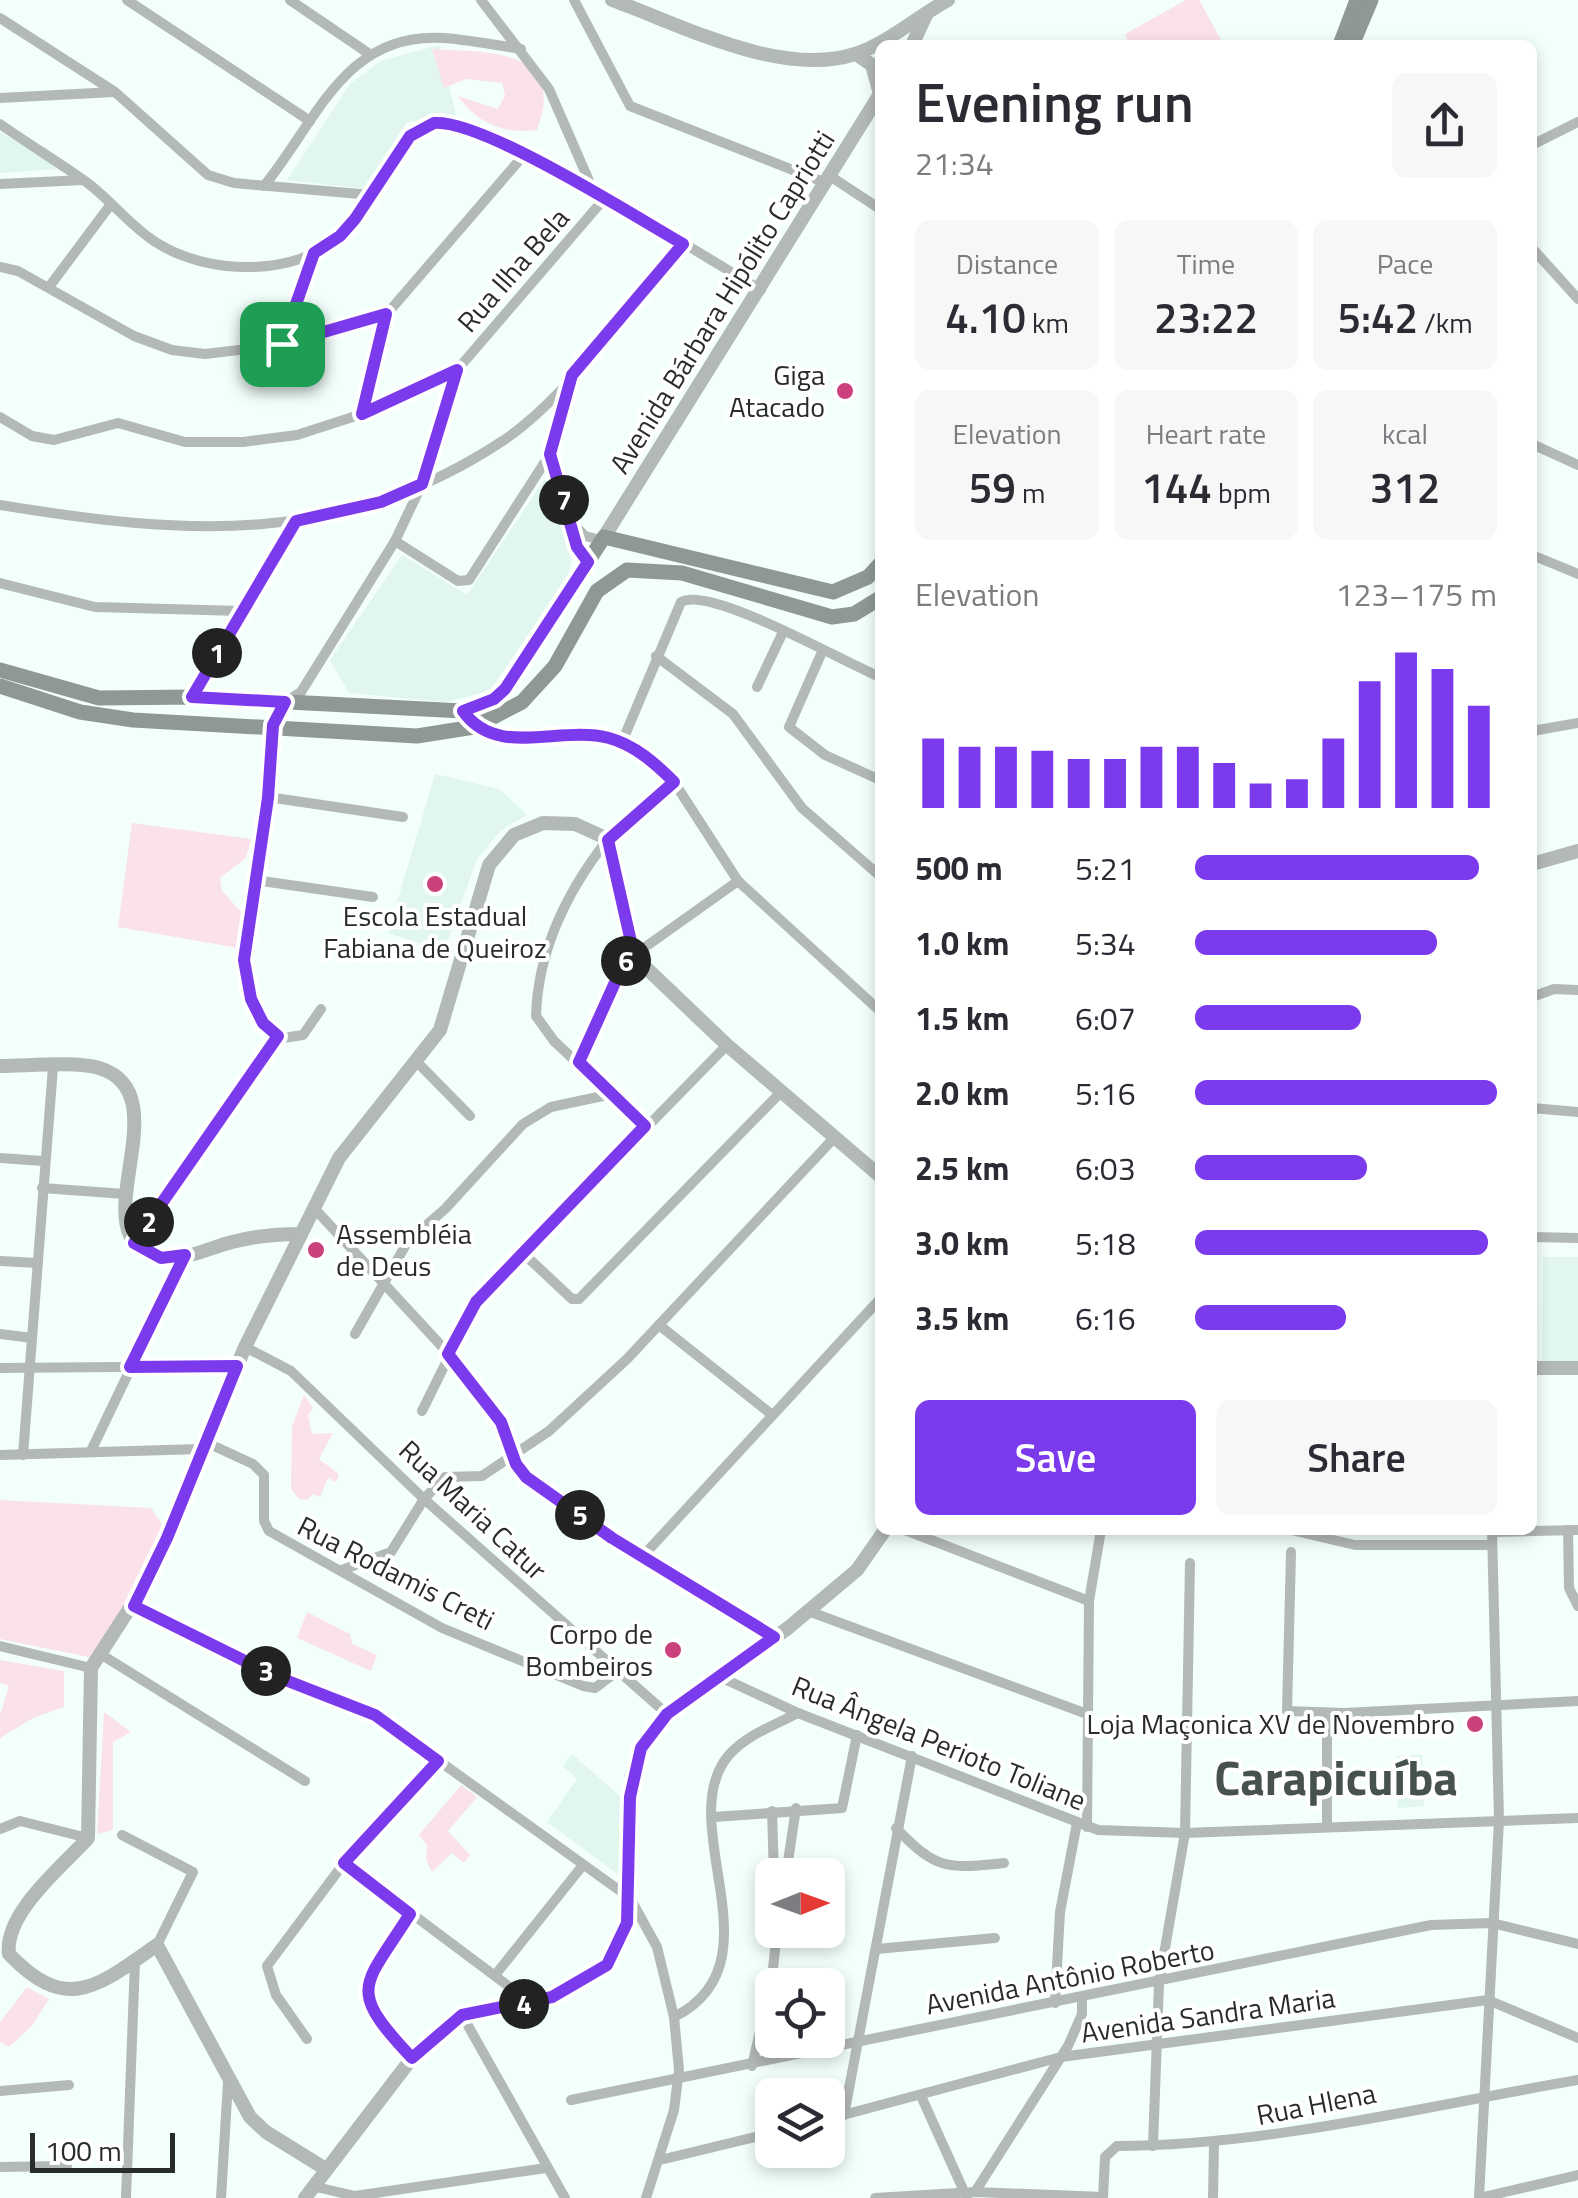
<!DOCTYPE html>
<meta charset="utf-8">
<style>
body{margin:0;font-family:"Titillium Web",sans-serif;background:#f7f7f7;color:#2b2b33;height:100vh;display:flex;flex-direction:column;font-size:38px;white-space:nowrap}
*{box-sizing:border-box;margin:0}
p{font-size:32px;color:#7c7c81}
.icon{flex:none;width:55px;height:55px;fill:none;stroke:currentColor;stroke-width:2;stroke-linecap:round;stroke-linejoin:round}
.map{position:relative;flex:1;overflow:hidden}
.panel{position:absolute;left:875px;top:40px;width:662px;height:1495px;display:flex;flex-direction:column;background:#fff;border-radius:15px;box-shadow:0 5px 15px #0003}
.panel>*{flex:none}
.needle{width:65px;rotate:89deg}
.controls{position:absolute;left:755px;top:1858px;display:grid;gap:20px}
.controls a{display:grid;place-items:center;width:90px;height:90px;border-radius:15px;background:#fff;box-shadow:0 5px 15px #0003;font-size:50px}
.scale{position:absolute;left:30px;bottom:25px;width:145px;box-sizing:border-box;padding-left:10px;border:5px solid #282d2b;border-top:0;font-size:28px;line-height:35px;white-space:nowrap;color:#282d2b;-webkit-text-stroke:8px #fff;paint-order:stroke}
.pin{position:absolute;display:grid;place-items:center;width:85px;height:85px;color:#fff;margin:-42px;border-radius:20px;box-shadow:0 5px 15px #0006}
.km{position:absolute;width:50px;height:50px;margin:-25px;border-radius:50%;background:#222;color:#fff;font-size:28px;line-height:50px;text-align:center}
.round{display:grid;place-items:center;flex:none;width:105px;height:105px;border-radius:15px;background:#f7f7f7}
.overview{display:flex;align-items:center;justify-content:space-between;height:170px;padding:0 40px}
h1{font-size:55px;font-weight:600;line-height:75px}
.metrics{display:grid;grid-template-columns:repeat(3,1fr);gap:15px;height:170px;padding:10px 40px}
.metrics div{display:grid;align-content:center;border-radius:15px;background:#f7f7f7;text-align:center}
.metrics b{font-size:42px;font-weight:600}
.metrics small{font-size:28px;font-weight:400}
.metrics p{font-size:28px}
.chart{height:280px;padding:20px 40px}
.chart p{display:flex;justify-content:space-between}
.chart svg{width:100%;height:180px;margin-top:10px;stroke:#7c3aed;stroke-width:6}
.primary-button{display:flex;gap:20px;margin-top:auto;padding:20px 40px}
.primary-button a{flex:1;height:115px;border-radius:15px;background:#7c3aed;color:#fff;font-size:40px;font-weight:600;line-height:115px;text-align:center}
.primary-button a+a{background:#f7f7f7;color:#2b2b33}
ul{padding:0 40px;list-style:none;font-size:32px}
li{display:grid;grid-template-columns:160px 120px 1fr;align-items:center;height:75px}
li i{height:25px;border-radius:12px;background:#7c3aed}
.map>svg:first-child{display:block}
</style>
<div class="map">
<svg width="1578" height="2198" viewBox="0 0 1578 2198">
<rect width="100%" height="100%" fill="#f2fffb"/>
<g fill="#e0f6ef">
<polygon points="440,45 456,116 407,122 366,189 287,180 350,84 380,61"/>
<polygon points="0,132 39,154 57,169 0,173"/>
<polygon points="545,479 555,493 571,560 568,575 490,691 445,702 349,693 330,660 402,555 467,595"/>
<polygon points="435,774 499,789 527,815 501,830 477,859 444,951 388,933"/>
<polygon points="1543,1257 1578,1257 1578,1362 1542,1361"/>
<polygon points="572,1754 624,1800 623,1878 547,1822 577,1779 563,1766"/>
<polygon points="1422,1755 1424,1806 1398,1808 1396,1756"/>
</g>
<g fill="#fbe2e9">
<polygon points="1186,0 1199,0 1224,45 1130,45 1125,34"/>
<path d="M432 49C487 52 568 48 537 130 505 135 476 123 458 96L498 109 505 95 502 83 466 79 444 88Z"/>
<polygon points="132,823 251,839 246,858 220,878 222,891 244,915 238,948 118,927"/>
<polygon points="304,1395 313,1408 308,1415 312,1434 333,1433 319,1459 339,1474 336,1482 328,1478 320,1497 313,1494 307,1500 299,1499 291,1489 292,1426"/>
<polygon points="0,1500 151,1508 164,1527 142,1578 93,1658 0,1639"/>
<polygon points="307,1612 350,1634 352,1644 377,1655 371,1671 297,1638"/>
<polygon points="0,1660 64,1671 64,1707 33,1718 0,1738 0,1715 9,1686 0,1683"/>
<polygon points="104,1712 131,1732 113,1742 113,1830 97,1834"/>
<polygon points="461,1785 477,1797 448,1831 470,1855 464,1863 452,1853 432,1872 426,1860 427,1845 419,1835"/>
<polygon points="27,1987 49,1999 31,2027 9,2047 0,2042 0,2022"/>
</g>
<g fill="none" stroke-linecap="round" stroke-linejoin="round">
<g stroke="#b3b9b7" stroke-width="10">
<polyline points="127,0 310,121"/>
<polyline points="290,0 368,53"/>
<polyline points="481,0 549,89 593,190"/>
<polyline points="574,0 630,106 826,183"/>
<polyline points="0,18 115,92 208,175 234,183 371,195"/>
<polyline points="0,98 114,92"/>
<path d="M0 124C27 143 55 160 82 179 109 197 129 226 157 243 208 275 297 278 342 234 357 220 367 201 378 184 393 160 408 125 439 122 483 118 709 259 761 290"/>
<polyline points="1532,145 1578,122"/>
<polyline points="830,176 880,209"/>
<polyline points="0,184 83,180"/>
<path d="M264 186C317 121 345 31 444 38 470 40 496 45 521 49"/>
<polyline points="1532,248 1578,299"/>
<polyline points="0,267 18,271 134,336 172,350 205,354 282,345 386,315 523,156"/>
<polyline points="49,287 111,204"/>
<polyline points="282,345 314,253"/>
<polyline points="572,376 550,454 577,547 588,562"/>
<polyline points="362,414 386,315"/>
<polyline points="0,417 32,436 54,440 118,423 185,442 243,442 297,435 362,414 457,370 604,199"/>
<polyline points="1532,444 1578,465"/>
<path d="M0 505C183 535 342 548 504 440 567 398 633 303 683 244"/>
<polyline points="572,523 585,536 601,540"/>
<polyline points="395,541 458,581 469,580 550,454"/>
<polyline points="1532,555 1578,574"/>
<polyline points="0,583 95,607 241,611"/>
<polyline points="822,652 789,727 825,755 880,780"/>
<polyline points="656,656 733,714 802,808 880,876"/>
<polyline points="757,687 783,632"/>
<polyline points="192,697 296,521"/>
<polyline points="1532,731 1578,723"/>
<path d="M622 742 681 602C710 585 843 662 880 677"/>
<polyline points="674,782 738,881 880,1011"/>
<polyline points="268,797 403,817"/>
<path d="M608 839C567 891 538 949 536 1016L554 1041 645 1126"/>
<polyline points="255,880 373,897"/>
<polyline points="1532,997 1554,989 1578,990"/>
<polyline points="321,1009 303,1035 283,1038 263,1023 244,980 243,960 268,797 273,725 285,702 301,692 395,541 422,484 457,370"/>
<polyline points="417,1062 470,1116"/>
<polyline points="579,1062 627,960 738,881"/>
<polyline points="1532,1108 1578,1112"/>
<polyline points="0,1158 43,1161"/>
<polyline points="42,1188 125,1194"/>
<polyline points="313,1207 449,1354 493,1410 525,1477 613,1538 774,1637"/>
<polyline points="1532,1237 1578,1238"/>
<polyline points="135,1243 278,1036"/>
<polyline points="524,1254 572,1299 579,1299 782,1091"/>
<polyline points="0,1261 38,1263"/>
<polyline points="659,1325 771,1414"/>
<polyline points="0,1334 32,1338"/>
<polyline points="355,1334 408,1241 445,1209 523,1124 551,1107 612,1094"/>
<polyline points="245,1347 291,1371 424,1499 667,1714"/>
<polyline points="0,1368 237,1366"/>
<polyline points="422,1411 476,1302 727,1045"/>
<polyline points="203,1441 253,1464 264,1475 264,1521 269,1531 442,1628 583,1686 595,1688 619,1670"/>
<polyline points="91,1451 185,1255"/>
<polyline points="0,1455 200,1449"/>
<polyline points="23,1455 53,1067"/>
<polyline points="905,1530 1089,1601"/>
<polyline points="1291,1530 1355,1545 1492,1545"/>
<polyline points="1568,1530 1569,1588 1578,1606"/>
<polyline points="1492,1532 1578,1530"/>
<polyline points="1291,1552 1287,1711 1344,1713 1578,1701"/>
<polyline points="642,1557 880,1299"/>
<polyline points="342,1570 391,1552 424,1499 445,1477 482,1476 549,1431 627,1359 835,1137"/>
<polyline points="134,1606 275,1675 375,1715 630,1898 657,1947 674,2017 679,2070 674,2110 646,2198"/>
<polyline points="808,1611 1087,1714"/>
<polyline points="0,1646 91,1668"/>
<polyline points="102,1655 305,1781"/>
<polyline points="718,1676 798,1713 1098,1830 1185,1833 1578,1818"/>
<polyline points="772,1811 774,1875"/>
<polyline points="714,1817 842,1808 857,1735"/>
<polyline points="1327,1826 1327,1713"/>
<polyline points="1087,1827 1089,1601 1101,1530"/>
<path d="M896 1828C936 1870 947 1869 1004 1863"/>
<polyline points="0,1829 20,1821 88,1838"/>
<polyline points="122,1835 193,1872 157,1945"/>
<polyline points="344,1863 531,2003"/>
<polyline points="786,1875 796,1808"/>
<path d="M411 1913C363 1988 346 1988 412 2058"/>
<polyline points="877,1949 995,1938"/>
<polyline points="496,1974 583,1865"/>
<polyline points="1055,2003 1060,1912 1077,1823"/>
<polyline points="462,2015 565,2198"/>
<path d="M674 2017C779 1965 679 1834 723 1763 738 1738 773 1726 798 1713"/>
<polyline points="307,2039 276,1995 267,1966 344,1863 438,1761"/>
<polyline points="752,2066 772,1979 777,1930"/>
<polyline points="0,2091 69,2085"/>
<polyline points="921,2096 967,2198"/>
<polyline points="571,2100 1431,1925 1492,1923 1578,1944"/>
<polyline points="844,2115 912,1756"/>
<polyline points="828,2119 1061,2057 1488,2000 1578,2038"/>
<polyline points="1153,2146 1159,1983 1185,1833 1190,1563"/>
<polyline points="660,2160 772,2133"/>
<polyline points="0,2167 67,2166"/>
<polyline points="312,2186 355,2196 546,2168"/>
<polyline points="975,2192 1068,2046 1082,2014 1082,1997"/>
<polyline points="126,2198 135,1961"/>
<polyline points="221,2198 228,2082"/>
<polyline points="875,2198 975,2192 1103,2197"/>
<path d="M1103 2198 1105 2157 1117 2146C1273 2145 1425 2106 1578 2080"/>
<polyline points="1213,2198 1214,2145"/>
<polyline points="1479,2198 1499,1820 1492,1530"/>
<polyline points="1479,2198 1578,2175"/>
</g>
<g stroke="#b3b9b7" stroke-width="14">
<path d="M612 0C682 25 781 78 855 54 888 43 918 16 948 0"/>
<polyline points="912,45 927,13"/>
<polyline points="856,54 872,65 880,94"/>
<polyline points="604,537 880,94"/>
<path d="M463 711C496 759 559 725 609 738 635 745 656 764 674 782L608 839"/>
<polyline points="608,839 634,955 641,963 727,1045 880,1176"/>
<polyline points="1532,864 1578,851"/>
<path d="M0 1066C27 1066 75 1061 99 1068 185 1094 76 1237 158 1257 181 1263 211 1247 232 1242 255 1236 277 1234 301 1234"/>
<polyline points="1532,1368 1578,1368"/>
<path d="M324 2168 266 2132 250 2117 157 1945C98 1986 67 2015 9 1954 4 1913 62 1867 88 1838L91 1668 150 1577 245 1347 339 1158 440 1030 489 865 514 835 543 823 575 824 608 839"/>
<polyline points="305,2198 412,2058 462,2015 551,1997 607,1965 627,1923 631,1777 641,1748 667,1714 788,1628 857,1570 885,1530"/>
</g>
<g stroke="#909896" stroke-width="15">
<polyline points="1340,45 1357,0"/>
<polyline points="1352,45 1371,0"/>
<polyline points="0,670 99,698 192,697 463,711 494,699 505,689 604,537 833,592 868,577 880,564"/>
<polyline points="0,686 80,712 133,720 417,736 474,727 522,702 555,666 597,591 627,570 682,573 832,617 854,614 880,598"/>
</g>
</g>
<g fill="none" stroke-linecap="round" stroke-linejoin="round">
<g stroke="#fff" stroke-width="20">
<path id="route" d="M434 123C482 119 634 216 683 244L572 375 550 454 577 547 588 562 505 689 494 699 463 711C497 759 559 725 609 738 635 745 656 764 674 782L608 840 634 955 622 967 579 1062 645 1126 476 1302 448 1354 501 1422 516 1464 526 1477 612 1538 774 1637 667 1714 641 1748 630 1797 627 1923 607 1965 552 1997 462 2015 412 2058C346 1988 363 1988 410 1914L344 1863 438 1761 375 1715 275 1676 134 1606 167 1538 237 1366 130 1367 185 1255 161 1258 134 1243 278 1036 263 1023 251 999 244 960 268 798 273 725 285 702 192 697 296 521 381 502 422 484 457 370 362 414 386 314 282 344 314 253 340 236 355 219 410 136Z"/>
</g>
<use href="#route" stroke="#7c3aed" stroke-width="12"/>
</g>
<g fill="#ca417d" stroke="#fff" stroke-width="4">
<circle cx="845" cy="391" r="10"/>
<circle cx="435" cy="884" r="10"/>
<circle cx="316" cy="1250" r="10"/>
<circle cx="673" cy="1650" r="10"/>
<circle cx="1475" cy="1724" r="10"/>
</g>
<g text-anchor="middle" stroke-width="8" stroke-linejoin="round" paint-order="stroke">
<g font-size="28" fill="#282d2b" stroke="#fff">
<text transform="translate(513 270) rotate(-49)" y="10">Rua Ilha Bela</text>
<text transform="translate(722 302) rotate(-58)" y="10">Avenida Bárbara Hipólito Capriotti</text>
<text transform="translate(473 1510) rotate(43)" y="10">Rua Maria Catur</text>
<text transform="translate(396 1573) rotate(27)" y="10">Rua Rodamis Creti</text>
<text transform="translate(939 1743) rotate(22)" y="10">Rua Ângela Perioto Toliane</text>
<text transform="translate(1070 1977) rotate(-11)" y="10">Avenida Antônio Roberto</text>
<text transform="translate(1208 2015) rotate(-8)" y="10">Avenida Sandra Maria</text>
<text transform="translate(1316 2104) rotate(-11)" y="10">Rua Hlena</text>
</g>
<g font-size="28" fill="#282d2b" stroke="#fff" text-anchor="end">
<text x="825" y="385">Giga<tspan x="825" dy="32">Atacado</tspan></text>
<text x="435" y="926" text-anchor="middle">Escola Estadual<tspan x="435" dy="32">Fabiana de Queiroz</tspan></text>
<text x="336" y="1244" text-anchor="start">Assembléia<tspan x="336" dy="32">de Deus</tspan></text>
<text x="653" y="1644">Corpo de<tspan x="653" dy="32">Bombeiros</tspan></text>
<text x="1455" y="1734">Loja Maçonica XV de Novembro</text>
</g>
<g font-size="48" font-weight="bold" fill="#47524f" stroke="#fff">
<text x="1336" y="1795">Carapicuíba</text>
</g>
</g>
</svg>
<div class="controls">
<a><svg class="needle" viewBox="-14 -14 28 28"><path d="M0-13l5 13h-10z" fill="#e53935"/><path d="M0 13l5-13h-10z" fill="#7c7c81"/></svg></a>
<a><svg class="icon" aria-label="locate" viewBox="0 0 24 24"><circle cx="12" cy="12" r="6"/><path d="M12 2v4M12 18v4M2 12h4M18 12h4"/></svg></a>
<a><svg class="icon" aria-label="layers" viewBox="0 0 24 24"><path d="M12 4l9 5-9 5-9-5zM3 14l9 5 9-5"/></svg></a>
</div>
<div class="scale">100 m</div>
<div class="pin" style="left:282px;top:344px;background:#1e9e55"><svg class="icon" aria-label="arrive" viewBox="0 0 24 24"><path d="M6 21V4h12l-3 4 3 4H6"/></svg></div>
<b class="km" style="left:217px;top:653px">1</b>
<b class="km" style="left:149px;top:1222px">2</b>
<b class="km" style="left:266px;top:1671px">3</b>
<b class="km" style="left:524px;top:2004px">4</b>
<b class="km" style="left:580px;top:1515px">5</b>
<b class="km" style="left:626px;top:961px">6</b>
<b class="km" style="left:564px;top:500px">7</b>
<section class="panel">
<div class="overview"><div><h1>Evening run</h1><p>21:34</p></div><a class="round"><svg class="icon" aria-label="share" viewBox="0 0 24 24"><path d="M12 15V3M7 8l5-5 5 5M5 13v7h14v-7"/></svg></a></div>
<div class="metrics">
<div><p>Distance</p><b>4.10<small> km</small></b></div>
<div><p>Time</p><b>23:22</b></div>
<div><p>Pace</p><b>5:42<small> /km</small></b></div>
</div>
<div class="metrics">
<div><p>Elevation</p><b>59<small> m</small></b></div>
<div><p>Heart rate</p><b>144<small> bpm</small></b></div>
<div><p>kcal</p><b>312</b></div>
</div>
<div class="chart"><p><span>Elevation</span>123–175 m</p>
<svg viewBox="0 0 160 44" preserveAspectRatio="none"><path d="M5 44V27M15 44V29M25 44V29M35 44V30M45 44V32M55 44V32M65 44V29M75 44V29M85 44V33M95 44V38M105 44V37M115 44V27M125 44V13M135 44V6M145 44V10M155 44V19"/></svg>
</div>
<ul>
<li><b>500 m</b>5:21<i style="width:94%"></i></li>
<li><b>1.0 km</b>5:34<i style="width:80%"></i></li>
<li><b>1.5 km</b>6:07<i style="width:55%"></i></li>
<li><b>2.0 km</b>5:16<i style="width:100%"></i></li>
<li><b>2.5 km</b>6:03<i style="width:57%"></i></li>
<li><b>3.0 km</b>5:18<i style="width:97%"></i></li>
<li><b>3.5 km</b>6:16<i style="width:50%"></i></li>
</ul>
<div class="primary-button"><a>Save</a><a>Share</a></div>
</section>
</div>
